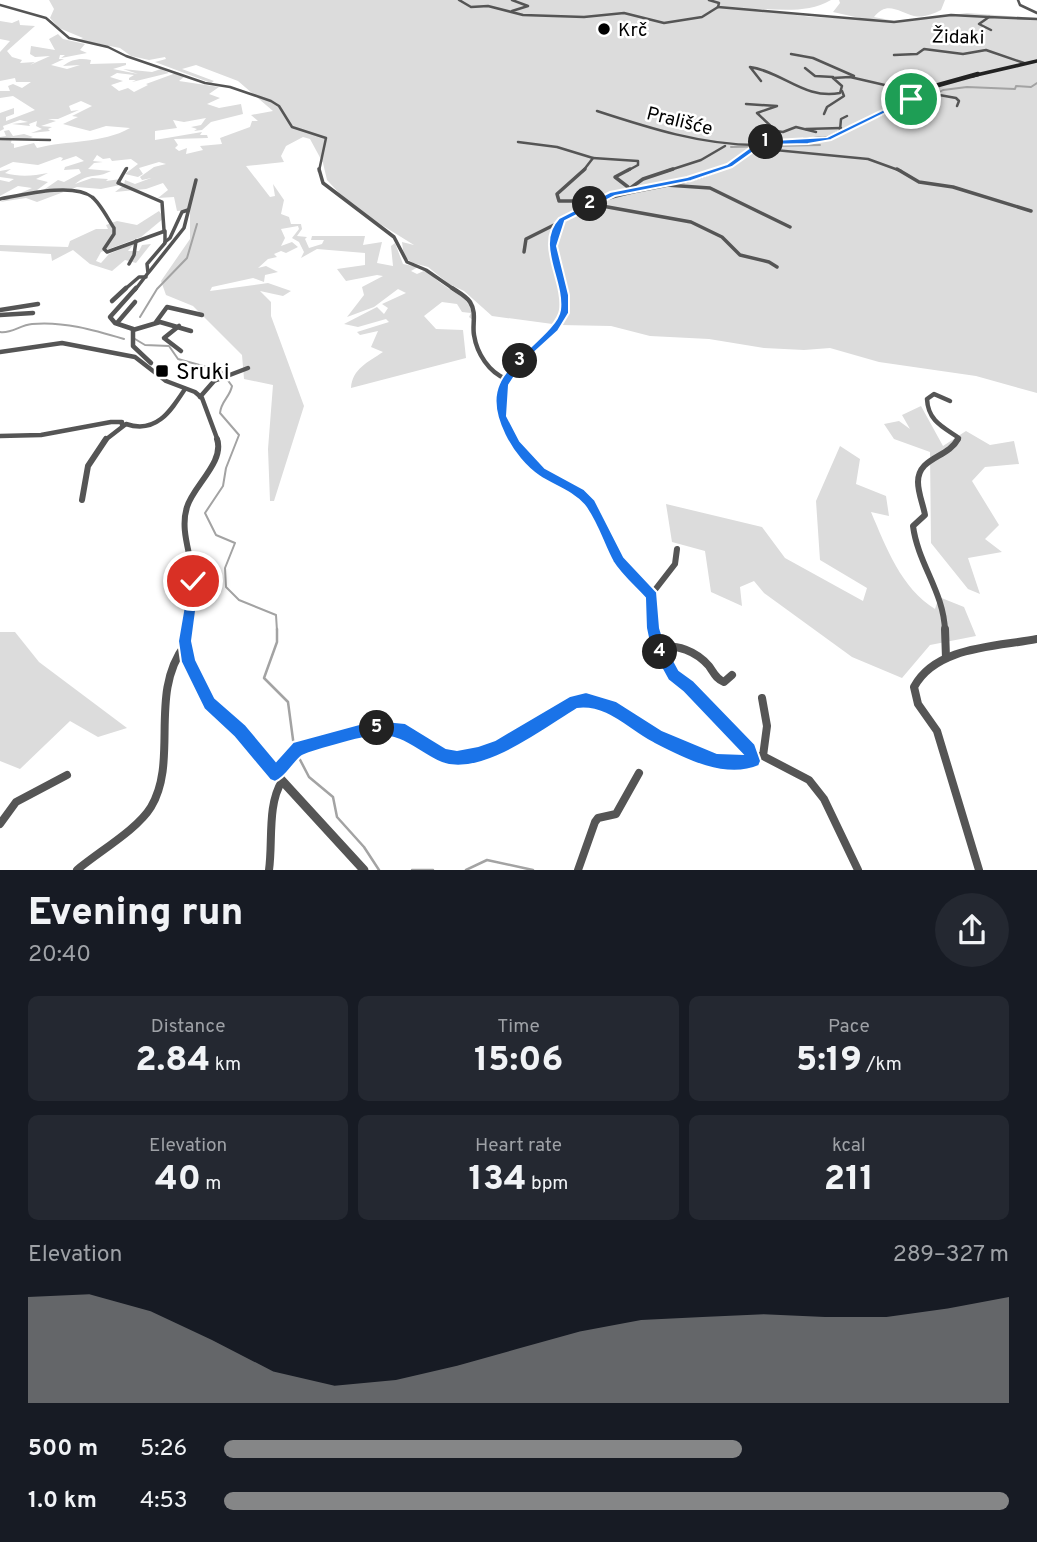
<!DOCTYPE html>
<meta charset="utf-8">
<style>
body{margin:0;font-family:Overpass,sans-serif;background:#242831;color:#f1f3f6;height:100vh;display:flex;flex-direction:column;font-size:26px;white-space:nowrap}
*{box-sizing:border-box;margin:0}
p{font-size:23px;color:#9ea1a6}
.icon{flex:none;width:38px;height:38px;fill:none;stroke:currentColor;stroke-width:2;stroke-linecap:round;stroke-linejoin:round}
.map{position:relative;height:870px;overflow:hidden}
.details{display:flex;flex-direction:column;background:#171b24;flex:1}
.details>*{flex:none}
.pin{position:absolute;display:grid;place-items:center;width:60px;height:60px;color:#fff;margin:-30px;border:4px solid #fff;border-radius:50%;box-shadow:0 2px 7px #0007}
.km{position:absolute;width:35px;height:35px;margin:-18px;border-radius:50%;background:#222;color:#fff;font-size:19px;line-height:35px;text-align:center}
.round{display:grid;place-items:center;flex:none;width:74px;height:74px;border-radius:37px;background:#242831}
.summary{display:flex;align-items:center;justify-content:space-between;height:119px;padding:0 28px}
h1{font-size:38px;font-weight:800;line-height:52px}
.figures{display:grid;grid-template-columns:repeat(3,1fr);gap:10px;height:119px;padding:7px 28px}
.figures div{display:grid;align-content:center;border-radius:10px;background:#242831;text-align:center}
.figures b{font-size:35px;font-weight:800}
.figures small{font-size:19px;font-weight:400}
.figures p{font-size:19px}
.chart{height:196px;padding:14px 28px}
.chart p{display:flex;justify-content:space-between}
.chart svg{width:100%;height:126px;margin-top:7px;fill:#858687;opacity:.7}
ul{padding:0 28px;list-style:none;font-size:23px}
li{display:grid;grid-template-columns:112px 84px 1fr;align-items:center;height:52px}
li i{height:18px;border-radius:9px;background:#858687}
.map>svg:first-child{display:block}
</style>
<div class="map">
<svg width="1037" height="870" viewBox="0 0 1037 870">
<rect width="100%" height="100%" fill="#fff"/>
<g fill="#dcdcdc">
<path d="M49 0H831C805 15 776 8 747 9L812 17 864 19 833 12 840 3 839 0H945L941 10C933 14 923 18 914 16 899 12 887 0 874 17L900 22 967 13 1037 18V393L976 376 879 362 830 348 804 350 764 348 709 339 650 336 611 326 560 325 492 316 464 291 449 284 428 267 413 263 404 257 402 242 414 245 351 206 327 180 323 163 310 139 303 137 286 146 281 156 284 162 246 166 270 197 275 196 273 184 284 200 281 214 289 217 291 224H301L302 229 297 236 307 237 305 239 309 248 322 244 324 240H311L312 236H365L363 245 382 242 377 263 393 266 391 246 395 243 403 264 418 267 411 271 417 274 426 270C432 275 438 282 445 286 462 298 470 298 473 320L469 317 471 313 462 312 457 304 442 302 424 316 436 329 463 330 466 358 351 388C352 369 368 362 383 352L371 347 378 331 360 335 357 332 389 322 386 319 358 327 344 324 377 307 384 314 388 308 382 304 406 293 398 289 374 307 347 317 364 295 362 287 383 276 377 275 346 281 337 269 365 265V253L317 249 301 258 304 252 299 242 292 238 299 229 298 226 281 229 285 238 281 246 292 242 298 247 286 253 281 251 274 254 277 257 268 259 258 268 266 266 278 272 265 275 264 282 253 278 212 287 210 291 268 283 291 291 283 296 260 291 271 302V316L304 406 274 501H270L268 449 273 385 244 379 242 355 193 306 166 295 161 281 190 239V210L177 211 174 197 158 198 168 190 163 183 146 189 115 192 124 185 125 180 135 184 151 178 142 180 140 177 154 167 166 164 159 162 139 168 143 174 138 177 125 174 138 164 131 159 112 161 110 158 103 159 97 155 93 161 103 162 94 163 88 169 111 171C96 179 90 172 75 184L92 178 108 179 106 181 121 179 120 185 101 189 77 187 37 202 26 198 0 202 32 188 18 186 0 196V180L9 182 14 179 0 177V171L11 169 5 173C19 177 33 176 48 173L36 179 48 182 37 190 42 191 58 180 64 182 81 173 79 169 64 170 65 167 84 161 76 156 61 161 63 158 60 157 38 165 13 162 0 168V137L6 136 4 131 9 130 13 136 24 134 33 137 25 140 12 138 11 143 14 144V148L34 143 37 148C67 140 102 144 130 128L106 126 90 131 63 124 78 117 72 116 92 106 81 101 69 106 71 111 79 110 58 119H48L56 121 41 126 52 127 48 129 50 131 31 133 42 129 36 126 37 121 29 124 30 126 12 124 28 122 20 120 3 126 4 129 0 131V113L14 108V114L6 117V121L35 110 13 96 0 98V91H10L8 86 13 84 22 88 31 82H16L15 78 0 81V52L10 41 0 39V21L12 23 19 20 20 25 35 26 7 51 12 57 22 60 20 63 35 62 30 65 50 56 35 57 30 54 31 46 55 50 49 39 58 34 63 39 85 44 80 50 87 53 61 58 65 55H60L59 59H64L51 65 67 69 80 65 63 66C72 59 80 58 91 60L90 64 126 63V65L113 69 138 74 123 69 152 72 161 69 169 73 132 82 136 80H129V78L134 75 117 73 110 77 123 81 111 85 119 91 128 88 134 92 148 85 146 84 176 73 184 77 179 81 219 87 209 94 220 98 207 104 219 108 241 104 243 114 211 122 202 130 194 131 197 129 191 127 201 125 206 118 184 122 173 120 177 128 155 131V140L202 132 200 135H207L208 138 174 139 178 145 175 148 179 151 187 148 186 154 203 150 200 146 222 144 220 138 250 127 252 121H258L251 115 273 111 238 81 196 65 182 69 214 81 211 83 155 62 166 59 165 57 149 60 131 56 120 48 79 40 83 38 59 28 50 18 54 9Z"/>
<polygon points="159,211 164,218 141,237 101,252 96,261 101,263 109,254 135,243 128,251 139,251 142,245 151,244 136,263 125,260 112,271 90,264 73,250 52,261 51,254 0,251 0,245 68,247 70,241 96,229 108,229 106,225 117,221 137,225"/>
<polygon points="921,406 943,446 966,431 990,445 1014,441 1019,464 985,467 972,481 999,525 985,539 1002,552 968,558 980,594 968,589 931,543 930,452 894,439 884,424 899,421 910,429 902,415"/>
<path d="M840 446 860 459 856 484 886 496 889 516 871 512C886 547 901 588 935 609L939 597 964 607 976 636 930 645 902 678 852 657 764 593 754 581 740 587 742 606 711 592 705 551 672 542 666 504 762 527 785 558 863 601 867 588 820 560 816 501Z"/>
<polygon points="0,632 15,632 39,662 127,728 98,737 70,721 20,769 0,761"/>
</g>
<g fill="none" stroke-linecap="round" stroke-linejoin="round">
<g stroke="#a3a3a3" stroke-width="2">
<polyline points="911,108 943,90 967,87 1015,89 1016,86 1031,87 1037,83"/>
<polyline points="731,147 820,145"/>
<polyline points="140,317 157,289 187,258 197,224"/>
<path d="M0 332C11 334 20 325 32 324 63 321 94 330 124 339"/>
<path d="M135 339 145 345 169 346 178 359 221 371 232 386C230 397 221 401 220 413L239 435 226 468 223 486 205 513 216 535 235 543 225 568 226 587 239 600 276 615 277 631"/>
</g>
<g stroke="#a3a3a3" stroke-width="2.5">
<polyline points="277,629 277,642 264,678 288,702 294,747"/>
<polyline points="296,752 309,777 333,797 337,817 364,847 379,870"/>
<polyline points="412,870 433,870"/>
<polyline points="466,870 487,860 533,870"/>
</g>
<g stroke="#555" stroke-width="2.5">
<polyline points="459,0 471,7 488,6 523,15 584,17 624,13 664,23 702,17 718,7"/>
<polyline points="512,0 528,6 512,11"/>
<polyline points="709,0 719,3 718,7"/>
<polyline points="1018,0 1020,5 1037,13"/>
<polyline points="0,5 46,18 69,38 108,47 126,56 205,83 230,87 271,101 279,106 292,127 326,138 319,171"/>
<polyline points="718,7 894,22 951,15 989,17"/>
<polyline points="991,30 979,24 989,17 1037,19"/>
<polyline points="791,54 813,58 854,76"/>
<polyline points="894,55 917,54 924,49 963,54 986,50 1024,63"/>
<polyline points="805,68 815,76 833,77"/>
<path d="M761 81 750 67C783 72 805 100 840 93L842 86 833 78 850 77 915 92"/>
<polyline points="917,91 956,98 959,101 957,106"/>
<polyline points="746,104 777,106 757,113 776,131 783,132 796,127 816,132"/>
<path d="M597 111C649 128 702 145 757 145"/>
<polyline points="824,114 827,107 844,96 842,91"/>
<polyline points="806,129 841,128"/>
<polyline points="840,130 841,119 847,116"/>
<polyline points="0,139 50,140"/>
<polyline points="518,142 557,147 593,158 583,171"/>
<polyline points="754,148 868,159 901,171"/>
<polyline points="593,158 638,161 638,165 627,171"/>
<polyline points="125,171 127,168"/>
<polyline points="667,171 701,160 725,146"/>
</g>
<g stroke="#555" stroke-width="3.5">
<polyline points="126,169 118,183 162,202 164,230"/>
<polyline points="319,169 323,183 394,237 407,262 426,270 455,290"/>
<polyline points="585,169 557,194 559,201 592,201"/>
<polyline points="897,169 919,182 953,187 1031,211"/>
<polyline points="666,185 710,188 790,227"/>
<polyline points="628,187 615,177 630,169"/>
<polyline points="625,192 643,179 673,169"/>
<path d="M0 199C22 195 73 182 92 197 100 203 108 219 114 228V234L104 249 107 252 165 231V243L147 264 148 273 135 290"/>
<polyline points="591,204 691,222 722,237 740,255 769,262 777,267"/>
<polyline points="165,242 170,238 182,212 188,210"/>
<polyline points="524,252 526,239 560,222"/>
<polyline points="129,264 134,255 136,241"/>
<polyline points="149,272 184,228 196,180"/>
<polyline points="124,290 139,277 146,277"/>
</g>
<g stroke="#555" stroke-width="4.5">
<polyline points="136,288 110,317 115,323 133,329 133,346 151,363"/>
<path d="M452 288C458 292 466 296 470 302 477 313 472 324 474 335 477 354 489 372 506 379"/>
<polyline points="112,301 126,288"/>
<polyline points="0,310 38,304"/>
<polyline points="0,315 33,313"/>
<polyline points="156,322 167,307 202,315"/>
<polyline points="117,323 135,302"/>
<polyline points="179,326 164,338 181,351"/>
<polyline points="133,330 160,322 191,331"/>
<polyline points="0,352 62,343 135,357 166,381 195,392 202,398 218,441"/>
<polyline points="200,397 214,381 248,368"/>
<path d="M950 401 934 394 927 399C928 421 943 427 959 438L957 441"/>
<polyline points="0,436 41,435 111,422 122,422 122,425"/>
<path d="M104 441 126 424C156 434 170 412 185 389"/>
</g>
<g stroke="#555" stroke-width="6">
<polyline points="82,500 88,466 106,439"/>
<polyline points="651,595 675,564 677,549"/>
<path d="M186 631C188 615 192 598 193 582 193 557 179 532 187 507 193 486 225 462 217 439"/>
<path d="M945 631C944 592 918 564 913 526L925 515C923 504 918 493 918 482 918 457 948 458 958 439"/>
</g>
<g stroke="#555" stroke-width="8">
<polyline points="187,629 185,641 189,662 210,704 240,731 276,774"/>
<polyline points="945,629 946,658"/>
<path d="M658 647C677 644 696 651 709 666 714 673 716 679 724 682L732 675"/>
<polyline points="762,698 767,726 763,756"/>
<polyline points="753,756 763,756 809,780 824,799 858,870"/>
<polyline points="0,824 16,802 67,775"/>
<path d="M77 870C98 852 137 830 151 807 179 760 148 694 185 645"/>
<path d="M269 870C273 842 267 805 282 781"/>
<polyline points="578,870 595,822 598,818 616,814 639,773"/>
<path d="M979 870 937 731 918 704 914 687C936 646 996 647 1037 639"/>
</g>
<polyline stroke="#555" stroke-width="3.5" points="715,171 737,161 758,144"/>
<path stroke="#555" stroke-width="4.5" d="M565 290 555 250 558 224C615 181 662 195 719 169"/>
<path stroke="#555" stroke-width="5" d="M513 441C464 353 580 353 564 288"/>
<polyline stroke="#555" stroke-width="7" points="512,439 532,464 577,491 591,505 618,558 652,596 654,631"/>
<path stroke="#555" stroke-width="9" d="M364 870 276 774C282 766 288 755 296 749 317 736 382 723 405 732 426 739 438 760 462 757 494 754 522 735 548 718 556 713 567 703 576 701 580 700 587 702 592 703 650 712 689 777 753 760L749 750 689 687 673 675 658 647 653 629"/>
<polyline stroke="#222" stroke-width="3.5" points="972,76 1037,61"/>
<polyline stroke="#222" stroke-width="4.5" points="758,144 828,138 906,102 917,91 978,74"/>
</g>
<path fill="#1a73e8" stroke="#fff" stroke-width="2" d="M909 97 914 99 831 140 808 144 763 145 732 167 691 181 615 196 565 221 557 246 569 295V313L558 331 524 362 509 385 507 416 520 441 545 468 584 489 595 500 624 557 657 592 660 628 665 644 679 670 694 681 755 744 761 761 759 766C724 781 682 758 651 742 627 729 606 705 577 709 544 729 477 782 437 761 415 750 401 734 374 736 364 737 308 752 302 756 292 764 287 777 275 782L270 780 234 737 204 709 181 662 178 641 189 577H198L200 581 192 641 196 660 215 698 246 725 276 761 293 742 374 720 405 723 446 748 457 750 478 746 495 740 570 696 586 692 616 701 662 730 717 753 742 754 683 692 668 680 650 647 646 628 645 598C635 587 621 575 613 562 603 544 597 521 584 505 572 491 554 486 539 476 514 460 486 413 499 384 510 358 557 331 560 310 564 280 534 244 559 218L610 192 687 177 727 164 759 141 827 137Z"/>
<g fill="#000" stroke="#fff" stroke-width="2.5">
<circle cx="604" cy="29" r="7"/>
<rect x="155" y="364" width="14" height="14" rx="3.5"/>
</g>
<g text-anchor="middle" stroke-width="5" stroke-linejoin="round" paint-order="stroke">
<g font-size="19" fill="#000" stroke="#fff" text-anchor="start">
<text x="618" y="36">Krč</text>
</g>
<g font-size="19" fill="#000" stroke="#fff">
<text transform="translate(958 36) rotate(1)" y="7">Židaki</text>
<text transform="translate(680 120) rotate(14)" y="7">Prališće</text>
</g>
<g font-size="23" fill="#000" stroke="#fff" text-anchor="start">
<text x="176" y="379">Sruki</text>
</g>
</g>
</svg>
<div class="pin" style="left:911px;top:99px;background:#1e9e55"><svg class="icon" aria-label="arrive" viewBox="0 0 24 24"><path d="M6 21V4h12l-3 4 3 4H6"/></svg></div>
<div class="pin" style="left:193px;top:581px;background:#d93025"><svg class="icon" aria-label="check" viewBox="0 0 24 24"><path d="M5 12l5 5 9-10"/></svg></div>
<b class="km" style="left:766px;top:142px">1</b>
<b class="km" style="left:590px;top:204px">2</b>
<b class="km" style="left:520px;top:361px">3</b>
<b class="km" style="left:660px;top:652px">4</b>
<b class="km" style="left:377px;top:728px">5</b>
</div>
<section class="details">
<div class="summary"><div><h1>Evening run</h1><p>20:40</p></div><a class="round"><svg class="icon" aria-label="share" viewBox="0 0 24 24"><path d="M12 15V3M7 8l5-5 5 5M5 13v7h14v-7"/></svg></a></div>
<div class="figures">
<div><p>Distance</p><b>2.84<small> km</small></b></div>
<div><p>Time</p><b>15:06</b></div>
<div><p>Pace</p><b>5:19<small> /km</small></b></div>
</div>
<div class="figures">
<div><p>Elevation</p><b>40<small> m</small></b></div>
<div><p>Heart rate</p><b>134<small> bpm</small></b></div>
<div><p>kcal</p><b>211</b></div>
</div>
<div class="chart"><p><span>Elevation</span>289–327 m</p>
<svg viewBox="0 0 160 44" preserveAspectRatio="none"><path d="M0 44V7L10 6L20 12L30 22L40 33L50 38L60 36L70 31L80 25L90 19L100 15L110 14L120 13L130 14L140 14L150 11L160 7V44z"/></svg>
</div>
<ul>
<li><b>500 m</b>5:26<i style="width:66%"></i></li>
<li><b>1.0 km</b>4:53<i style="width:100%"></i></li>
</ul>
</section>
